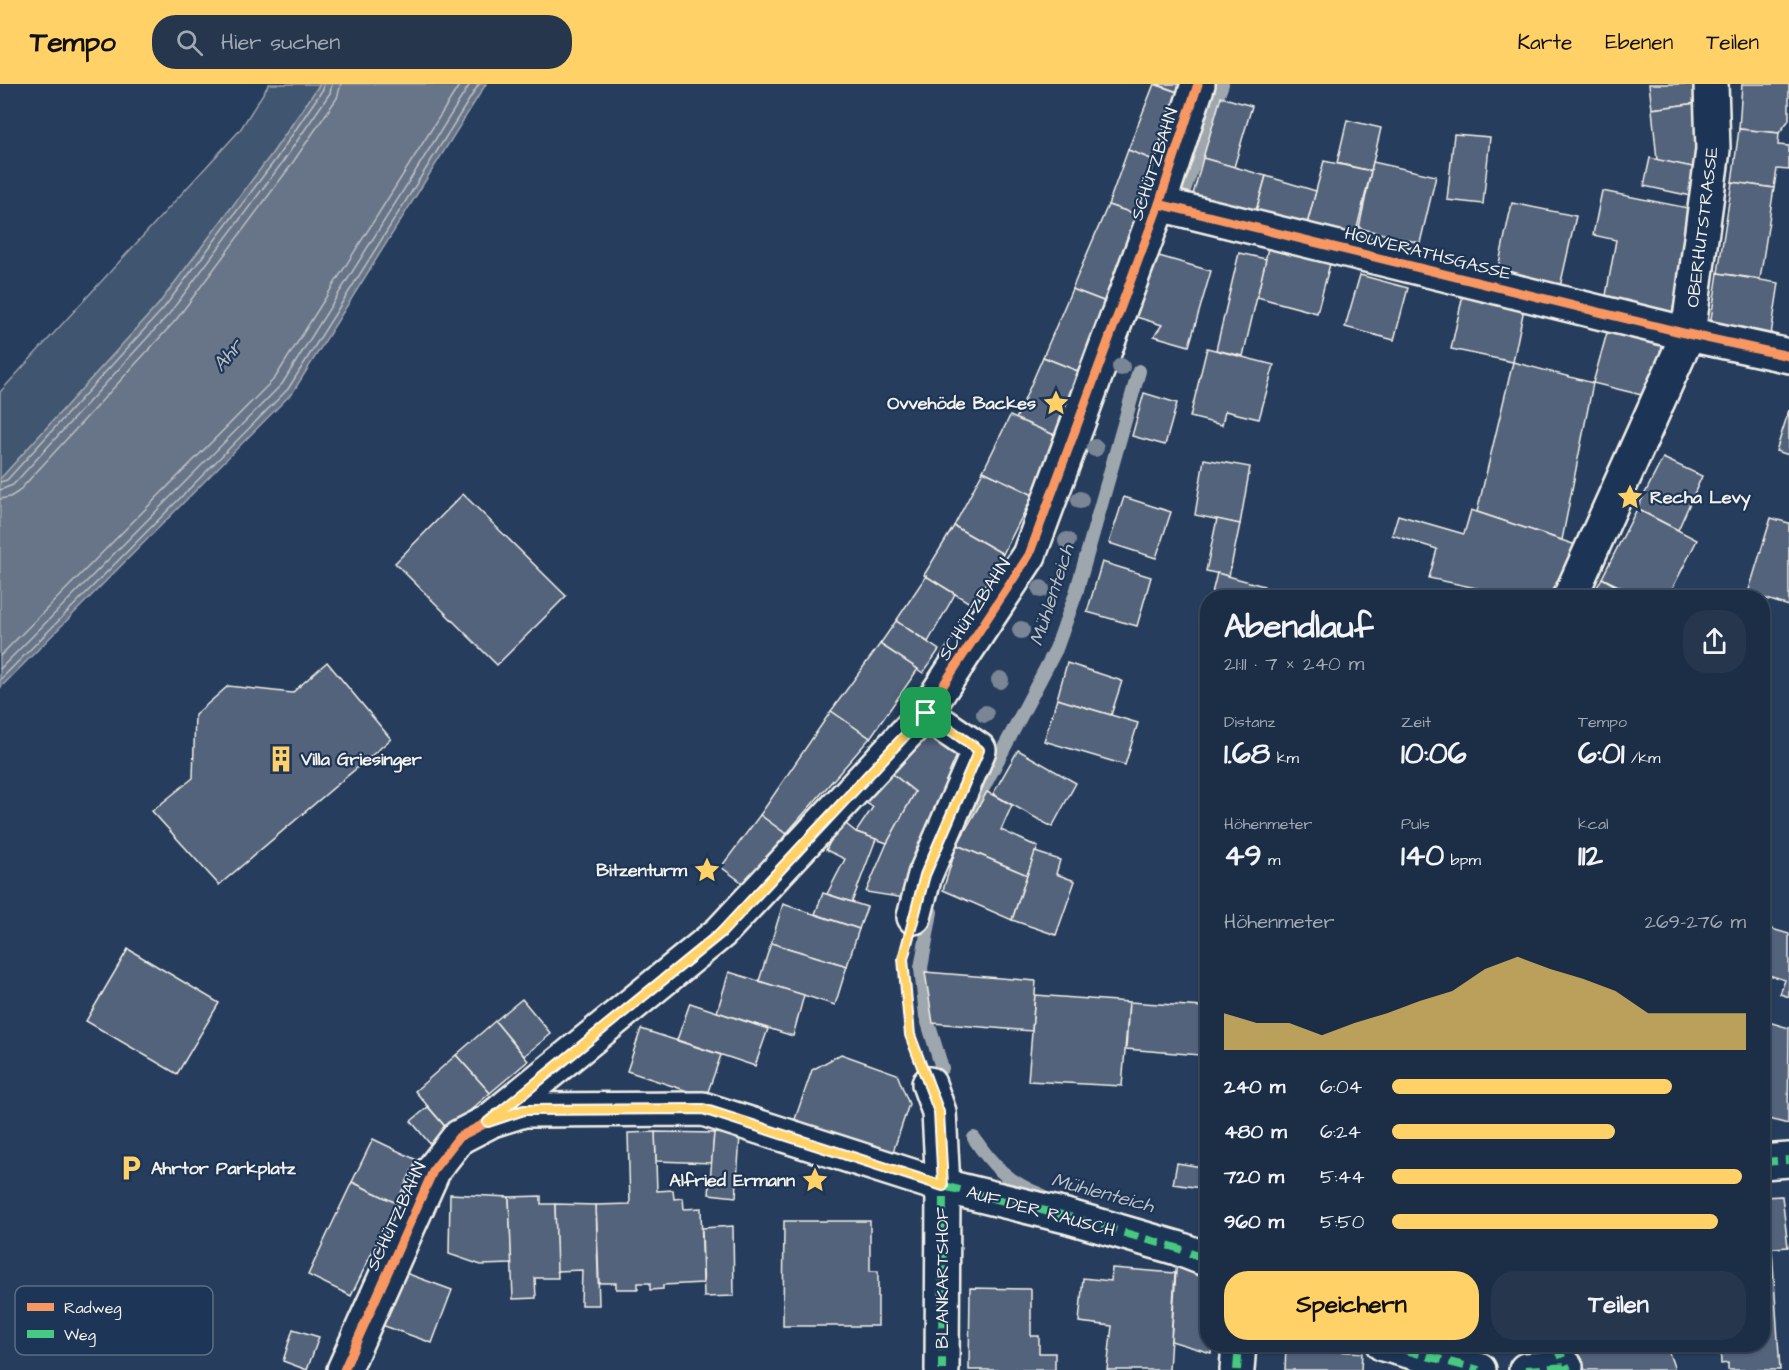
<!DOCTYPE html>
<html lang="de">
<meta charset="utf-8">
<style>
body{margin:0;font-family:"Architects Daughter",sans-serif;background:#25364d;color:#f1f3f6;height:100vh;display:flex;flex-direction:column;font-size:22px;white-space:nowrap}
*{box-sizing:border-box;margin:0}
p{font-size:20px;color:#a0a8b3}
.icon{flex:none;width:33px;height:33px;fill:none;stroke:currentColor;stroke-width:2;stroke-linecap:round;stroke-linejoin:round}
.map{position:relative;flex:1;overflow:hidden}
.drawer{position:absolute;left:1200px;top:506px;width:570px;height:762px;display:flex;flex-direction:column;background:#1c2e46;border-radius:24px;box-shadow:0 2px 4px #0004,0 0 0 2px #3a4a5f}
.drawer>*{flex:none}
.pin{position:absolute;display:grid;place-items:center;width:51px;height:51px;color:#fff;margin:-26px;border-radius:12px;box-shadow:0 3px 9px #0006}
.round{display:grid;place-items:center;flex:none;width:63px;height:63px;border-radius:24px;background:#25364d}
.summary{display:flex;align-items:center;justify-content:space-between;height:102px;padding:0 24px}
h1{font-size:33px;font-weight:700;line-height:45px}
.stats{display:grid;grid-template-columns:repeat(3,1fr);gap:9px;height:102px;padding:6px 24px}
.stats div{display:grid;align-content:center}
.stats b{font-size:30px;font-weight:700}
.stats small{font-size:16px;font-weight:400}
.stats p{font-size:16px}
.chart{height:168px;padding:12px 24px}
.chart p{display:flex;justify-content:space-between}
.chart svg{width:100%;height:108px;margin-top:6px;fill:#ffd166;opacity:.7}
.button{display:flex;gap:12px;margin-top:auto;padding:12px 24px}
.button a{flex:1;height:69px;border-radius:24px;background:#ffd166;color:#111;font-size:24px;font-weight:700;line-height:69px;text-align:center}
.button a+a{background:#25364d;color:#f1f3f6}
ul{padding:0 24px;list-style:none;font-size:20px}
li{display:grid;grid-template-columns:96px 72px 1fr;align-items:center;height:45px}
li i{height:15px;border-radius:8px;background:#ffd166}
header{display:flex;align-items:center;gap:36px;box-sizing:border-box;height:84px;padding:0 30px;background:#ffd166;color:#111}
header strong{font-size:28px}
nav{display:flex;gap:33px;margin-inline-start:auto;font-size:21px}
.search{width:420px;height:54px;background:#25364d;display:flex;align-items:center;gap:15px;box-sizing:border-box;padding:0 21px;border-radius:24px;color:#a0a8b3;font-size:22px}
.map>svg:first-child{display:block}
</style>
<header>
<strong>Tempo</strong>
<div class="search"><svg class="icon" aria-label="search" viewBox="0 0 24 24"><circle cx="10" cy="10" r="6"/><path d="M15 15l6 6"/></svg>Hier suchen</div>
<nav><a>Karte</a><a>Ebenen</a><a>Teilen</a></nav>
</header>
<div class="map">
<svg width="1789" height="1286" viewBox="0 0 1789 1286">
<rect width="100%" height="100%" fill="#263d5d"/>
<filter id="ink" filterUnits="userSpaceOnUse"><feTurbulence type="fractalNoise" baseFrequency=".0167" numOctaves="2"/><feDisplacementMap in="SourceGraphic" scale="12" xChannelSelector="R" yChannelSelector="G"/><feConvolveMatrix kernelMatrix="1 2 1 2 8 2 1 2 1" color-interpolation-filters="sRGB"/></filter>
<g filter="url(#ink)">
<polygon fill="#40546f" stroke="#9aa2ac" stroke-width="1.5" points="269,0 320,0 271,71 158,221 0,395 0,308 240,46"/>
<polygon fill="#677588" stroke="#9fa7ae" stroke-width="1.5" points="320,0 486,0 293,308 0,604 0,395 158,221 271,71"/>
<g fill="none" stroke-linecap="round" stroke-linejoin="round">
<g stroke="#bcbfc2" stroke-width="1.5">
<polyline points="0,398 7,396 163,225 276,75 323,5 324,0"/>
<polyline points="0,406 13,401 169,230 282,79 330,9 332,0"/>
<polyline points="0,415 10,413 18,408 176,236 289,84 337,14 341,0"/>
<polyline points="0,572 275,294 460,0"/>
<polyline points="0,585 282,300 470,0"/>
<polyline points="0,596 288,305 479,0"/>
</g>
<g stroke="#9fa7ae" stroke-width="14">
<polyline points="1184,106 1222,0"/>
<polyline points="963,742 1056,565 1076,509 1139,287"/>
<polyline points="931,828 921,884 926,932 942,984"/>
<path d="M974 1054C991 1080 1009 1099 1039 1110"/>
</g>
</g>
<g fill="#52647b" stroke="#f4f1e8" stroke-width="1.5">
<polygon points="1154,0 1186,11 1161,79 1128,66"/>
<polygon points="1156,0 1189,0 1186,11"/>
<polygon points="1649,0 1695,0 1697,19 1652,25"/>
<polygon points="1742,0 1789,0 1789,36 1779,49 1739,45"/>
<polygon points="1221,13 1252,22 1234,83 1203,74"/>
<polygon points="1697,19 1702,85 1657,76 1652,25"/>
<polygon points="1347,36 1381,44 1371,87 1337,79"/>
<polygon points="1739,45 1779,49 1778,61 1789,62 1789,86 1777,85 1774,104 1732,98"/>
<polygon points="1454,50 1490,53 1483,120 1447,116"/>
<polygon points="1128,66 1161,79 1141,132 1108,121"/>
<polygon points="1203,74 1266,92 1254,134 1191,118"/>
<polygon points="1650,74 1702,85 1696,113 1644,102"/>
<polygon points="1324,77 1371,87 1353,160 1305,147"/>
<polygon points="1373,78 1436,92 1420,159 1359,144"/>
<polygon points="1266,92 1316,107 1305,147 1254,134"/>
<polygon points="1732,98 1774,104 1760,195 1718,189"/>
<polygon points="1602,107 1693,125 1672,230 1605,217 1616,156 1593,151"/>
<polygon points="1512,119 1576,132 1559,207 1496,193"/>
<polygon points="1108,121 1141,132 1111,220 1072,205"/>
<polygon points="1268,164 1330,180 1317,229 1257,213"/>
<polygon points="1239,169 1266,175 1243,272 1216,266"/>
<polygon points="1152,170 1211,187 1189,262 1154,252 1162,241 1133,232"/>
<polygon points="1718,189 1779,199 1770,257 1709,248"/>
<polygon points="1360,191 1408,204 1394,256 1345,243"/>
<polygon points="1465,202 1526,215 1513,278 1451,265"/>
<polygon points="1072,205 1111,220 1085,290 1043,273"/>
<polygon points="1608,245 1664,259 1650,313 1593,299"/>
<polygon points="1207,264 1274,281 1259,335 1225,327 1222,341 1190,333"/>
<polygon points="1043,273 1085,290 1059,353 1016,335"/>
<polygon points="1513,278 1593,299 1562,456 1477,428"/>
<polygon points="1144,309 1177,319 1165,361 1132,352"/>
<polygon points="1789,326 1789,371 1776,367"/>
<polygon points="1010,332 1059,353 1033,411 983,387"/>
<polygon points="1663,374 1702,392 1678,446 1637,425"/>
<polygon points="1204,375 1250,383 1240,440 1195,431"/>
<polygon points="983,387 1033,411 1003,470 954,442"/>
<polygon points="463,410 566,512 497,581 395,479"/>
<polygon points="1124,413 1171,428 1156,474 1109,459"/>
<polygon points="1637,425 1697,456 1668,513 1641,513 1602,494"/>
<polygon points="1471,426 1576,461 1552,513 1518,513 1429,494 1437,465 1392,451 1398,431 1464,450"/>
<polygon points="1771,434 1789,439 1789,522 1748,509"/>
<polygon points="1217,435 1240,440 1229,492 1206,487"/>
<polygon points="954,442 1003,470 973,521 924,491"/>
<polygon points="1102,478 1151,493 1137,542 1087,528"/>
<polygon points="1217,489 1264,502 1262,513 1211,513"/>
<polygon points="926,492 955,510 928,558 896,537"/>
<polygon points="1602,494 1635,513 1592,513"/>
<polygon points="896,537 939,566 923,589 880,560"/>
<polygon points="880,560 918,585 870,654 831,627"/>
<polygon points="327,578 391,655 219,801 152,727 193,694 195,631 228,602 292,609"/>
<polygon points="1067,579 1122,597 1111,631 1057,615"/>
<polygon points="1057,615 1138,639 1125,681 1044,657"/>
<polygon points="831,627 870,654 786,750 760,731"/>
<polygon points="919,644 963,673 904,814 866,808 887,759 915,708 885,684"/>
<polygon points="1018,666 1076,699 1052,743 993,710"/>
<polygon points="885,684 915,708 887,759 856,748 873,723 858,714"/>
<polygon points="987,708 1012,721 1001,746 1038,763 1027,791 957,761"/>
<polygon points="760,731 786,750 747,802 721,783"/>
<polygon points="841,736 856,748 876,755 852,818 827,810 845,775 826,766"/>
<polygon points="957,761 1027,791 1012,836 943,806"/>
<polygon points="1035,768 1060,776 1056,790 1075,797 1056,851 1012,836"/>
<polygon points="823,809 867,823 859,845 815,830"/>
<polygon points="783,820 859,845 847,882 771,859"/>
<polygon points="1762,842 1789,850 1789,913 1780,910 1785,896 1762,889"/>
<polygon points="771,859 847,882 835,921 759,897"/>
<polygon points="128,865 219,919 177,990 86,937"/>
<polygon points="729,888 804,911 793,952 717,928"/>
<polygon points="925,888 1036,897 1032,947 933,939"/>
<polygon points="1035,911 1129,918 1122,1002 1028,997"/>
<polygon points="522,915 551,950 524,972 495,937"/>
<polygon points="1129,918 1203,923 1200,971 1126,965"/>
<polygon points="690,919 768,945 755,982 677,956"/>
<polygon points="1762,936 1789,944 1788,1040 1762,1033"/>
<polygon points="495,937 528,977 490,1009 456,971"/>
<polygon points="641,945 721,971 706,1013 627,987"/>
<polygon points="841,970 897,990 909,1020 892,1071 794,1038 812,986"/>
<polygon points="456,971 490,1009 448,1046 415,1007"/>
<polygon points="428,1023 448,1046 430,1060 411,1037"/>
<polygon points="655,1048 714,1049 712,1079 656,1077"/>
<polygon points="655,1048 657,1107 673,1106 674,1115 683,1114 684,1125 701,1124 703,1199 663,1201 663,1205 650,1206 650,1199 638,1199 638,1205 616,1205 616,1199 599,1199 596,1121 630,1120 628,1049"/>
<polygon points="714,1049 740,1051 736,1113 709,1110"/>
<polygon points="373,1055 417,1076 396,1119 352,1098"/>
<polygon points="1177,1079 1208,1084 1208,1105 1173,1100"/>
<polygon points="352,1098 396,1119 351,1212 308,1191"/>
<polygon points="450,1110 509,1113 512,1180 481,1181 449,1170"/>
<polygon points="541,1112 541,1120 555,1120 558,1194 535,1194 536,1214 513,1215 509,1113"/>
<polygon points="1782,1112 1788,1163 1762,1165 1762,1113"/>
<polygon points="555,1120 596,1121 599,1221 581,1221 582,1186 557,1187"/>
<polygon points="784,1137 870,1137 870,1187 878,1187 878,1242 783,1242"/>
<polygon points="733,1142 734,1212 704,1213 702,1144"/>
<polygon points="1762,1165 1772,1165 1780,1286 1728,1286 1728,1279 1721,1280 1720,1260 1762,1260"/>
<polygon points="1177,1173 1208,1185 1208,1260 1225,1260 1224,1266 1212,1263 1211,1269 1171,1257"/>
<polygon points="1112,1184 1175,1189 1169,1286 1107,1286 1112,1242 1079,1238 1083,1194 1111,1197"/>
<polygon points="400,1187 452,1206 432,1259 379,1240"/>
<polygon points="970,1204 1031,1205 1031,1252 1039,1252 1039,1269 1055,1269 1055,1286 969,1286"/>
<polygon points="293,1245 319,1253 307,1286 283,1277"/>
<polygon points="1588,1260 1666,1260 1675,1286 1585,1286 1575,1265"/>
<polygon points="1286,1263 1362,1269 1361,1286 1285,1286"/>
</g>
<g fill="none" stroke-linecap="round" stroke-linejoin="round">
<g stroke="#f4f1e8" stroke-width="38">
<g id="minor">
<polyline points="1159,120 1688,250 1789,272"/>
<polyline points="1570,513 1688,250 1713,66 1711,0"/>
<polyline points="914,833 925,791 979,666 925,629"/>
<polyline points="929,1000 939,1028 943,1102 942,1286"/>
<polyline points="495,1035 524,1026 703,1025 943,1102 1066,1132 1177,1164 1208,1176"/>
<polyline points="1762,1078 1789,1076"/>
<polyline points="1383,1260 1479,1286"/>
<polyline points="344,1286 434,1085 459,1053 488,1038 721,848 925,629 1029,471 1159,120 1198,0"/>
<polyline points="1237,1286 1239,1260"/>
<polyline points="1526,1286 1566,1283"/>
</g>
</g>
<polyline stroke="#f4f1e8" stroke-width="4" stroke-dasharray="1.5 4.5" stroke-linecap="butt" points="904,870 910,951 915,963"/>
<use href="#minor" stroke="#1d3557" stroke-width="33"/>
<g stroke="#46c982" stroke-width="8" stroke-dasharray="15 8" stroke-linecap="butt">
<polyline points="914,833 925,791 979,666 925,629"/>
<polyline points="929,1000 939,1028 943,1102 942,1286"/>
<polyline points="499,1034 524,1026 703,1025 943,1102 1066,1132 1177,1164 1208,1176"/>
<polyline points="1762,1078 1789,1076"/>
<polyline points="1383,1260 1479,1286"/>
<polyline points="1556,1260 1568,1286"/>
<polyline points="1237,1286 1239,1260"/>
<polyline points="1526,1286 1566,1283"/>
</g>
<g stroke="#1d3557" stroke-width="13">
<g id="cycleway">
<polyline points="1159,120 1688,250 1789,272"/>
<polyline points="344,1286 434,1085 459,1053 488,1038 721,848 925,629 1029,471 1159,120 1198,0"/>
</g>
</g>
<use href="#cycleway" stroke="#f99763" stroke-width="9"/>
</g>
<g fill="#7a8696">
<circle cx="1121" cy="283" r="9"/>
<circle cx="1095" cy="364" r="9"/>
<circle cx="1080" cy="416" r="9"/>
<circle cx="1067" cy="457" r="9"/>
<circle cx="1041" cy="505" r="9"/>
<circle cx="1021" cy="546" r="9"/>
<circle cx="1000" cy="596" r="9"/>
<circle cx="985" cy="630" r="9"/>
</g>
</g>
<g fill="none" stroke-linecap="round" stroke-linejoin="round" filter="url(#ink)">
<g stroke="#fff" stroke-width="12">
<polygon id="route" points="926,629 979,666 925,791 903,875 910,951 939,1028 943,1102 703,1025 524,1026 488,1038 722,848"/>
</g>
<use href="#route" stroke="#ffd166" stroke-width="8"/>
</g>
<defs>
<g id="sight-bare" transform="scale(2.07)"><path d="M0-6L1.8-2.2L6-1.7L2.9 1.2L3.7 5.4L0 3.3L-3.7 5.4L-2.9 1.2L-6-1.7L-1.8-2.2Z" fill="#ffd166" stroke="#1d3557" stroke-width="2.5" paint-order="stroke"/></g>
<g id="building-bare" transform="scale(2.07)"><path d="M-4-6H4V6H1V3H-1V6H-4ZM-2.5-4.3h1.7v1.8h-1.7ZM.8-4.3h1.7v1.8H.8ZM-2.5-1h1.7V.8h-1.7ZM.8-1h1.7V.8H.8Z" fill="#ffd166" stroke="#1d3557" stroke-width="2.5" paint-order="stroke"/></g>
<g id="parking-bare" transform="scale(2.07)"><path d="M-3.5-5.5H1a3.5 3.5 0 0 1 0 7H-1V5.5H-3.5ZM-1-3.4V-.6H.8a1.4 1.4 0 0 0 0-2.8Z" fill="#ffd166" stroke="#1d3557" stroke-width="2.5" paint-order="stroke"/></g>
</defs>
<g fill-rule="evenodd">
<use href="#sight-bare" x="1056" y="319"/>
<use href="#sight-bare" x="1630" y="413"/>
<use href="#building-bare" x="281" y="675"/>
<use href="#sight-bare" x="707" y="786"/>
<use href="#parking-bare" x="131" y="1084"/>
<use href="#sight-bare" x="815" y="1096"/>
</g>
<g text-anchor="middle" stroke-width="4.5" stroke-linejoin="round" paint-order="stroke">
<g font-size="18" fill="#f4f1e8" stroke="#1d3557">
<text transform="translate(1154 80) rotate(-72)" y="6">SCHÜTZBAHN</text>
<text transform="translate(1702 143) rotate(-83)" y="6">OBERHUTSTRASSE</text>
<text transform="translate(1428 169) rotate(14)" y="6">HOUVERATHSGASSE</text>
<text transform="translate(974 525) rotate(-57)" y="6">SCHÜTZBAHN</text>
<text transform="translate(1041 1127) rotate(15)" y="6">AUF DER RAUSCH</text>
<text transform="translate(396 1132) rotate(-65)" y="6">SCHÜTZBAHN</text>
<text transform="translate(942 1194) rotate(-90)" y="6">BLANKARTSHOF</text>
</g>
<g font-size="18" font-weight="bold" fill="#f4f1e8" stroke="#1d3557" text-anchor="end">
<text x="1036" y="325">Ovvehöde Backes</text>
<text x="1650" y="419" text-anchor="start">Recha Levy</text>
<text x="301" y="681" text-anchor="start">Villa Griesinger</text>
<text x="687" y="792">Bitzenturm</text>
<text x="151" y="1090" text-anchor="start">Ahrtor Parkplatz</text>
<text x="795" y="1102">Alfried Ermann</text>
</g>
<g font-size="20" font-style="italic" fill="#bcbfc2" stroke="#1d3557">
<text transform="translate(227 271) rotate(-50)" y="7">Ahr</text>
<text transform="translate(1051 511) rotate(-72)" y="7">Mühlenteich</text>
<text transform="translate(1103 1108) rotate(15)" y="7">Mühlenteich</text>
</g>
</g>
<rect x="15" y="1202" width="198" height="69" rx="9" fill="#1d3557" stroke="#5e6d82" stroke-width="1.5"/>
<rect x="27" y="1219" width="27" height="8" fill="#f99763"/>
<rect x="27" y="1246" width="27" height="8" fill="#46c982"/>
<g font-size="16" fill="#f4f1e8">
<text x="64" y="1229">Radweg</text>
<text x="64" y="1256">Weg</text>
</g>
</svg>
<div class="pin" style="left:926px;top:629px;background:#1e9e55"><svg class="icon" aria-label="arrive" viewBox="0 0 24 24"><path d="M6 21V4h12l-3 4 3 4H6"/></svg></div>
<section class="drawer">
<div class="summary"><div><h1>Abendlauf</h1><p>21:11 · 7 × 240 m</p></div><a class="round"><svg class="icon" aria-label="share" viewBox="0 0 24 24"><path d="M12 15V3M7 8l5-5 5 5M5 13v7h14v-7"/></svg></a></div>
<div class="stats">
<div><p>Distanz</p><b>1.68<small> km</small></b></div>
<div><p>Zeit</p><b>10:06</b></div>
<div><p>Tempo</p><b>6:01<small> /km</small></b></div>
</div>
<div class="stats">
<div><p>Höhenmeter</p><b>49<small> m</small></b></div>
<div><p>Puls</p><b>140<small> bpm</small></b></div>
<div><p>kcal</p><b>112</b></div>
</div>
<div class="chart"><p><span>Höhenmeter</span>269–276 m</p>
<svg viewBox="0 0 160 44" preserveAspectRatio="none"><path d="M0 44V29L10 33L20 33L30 38L40 33L50 29L60 24L70 20L80 11L90 6L100 11L110 15L120 20L130 29L140 29L150 29L160 29V44z"/></svg>
</div>
<ul>
<li><b>240 m</b>6:04<i style="width:79%"></i></li>
<li><b>480 m</b>6:24<i style="width:63%"></i></li>
<li><b>720 m</b>5:44<i style="width:99%"></i></li>
<li><b>960 m</b>5:50<i style="width:92%"></i></li>
</ul>
<div class="button"><a>Speichern</a><a>Teilen</a></div>
</section>
</div>
